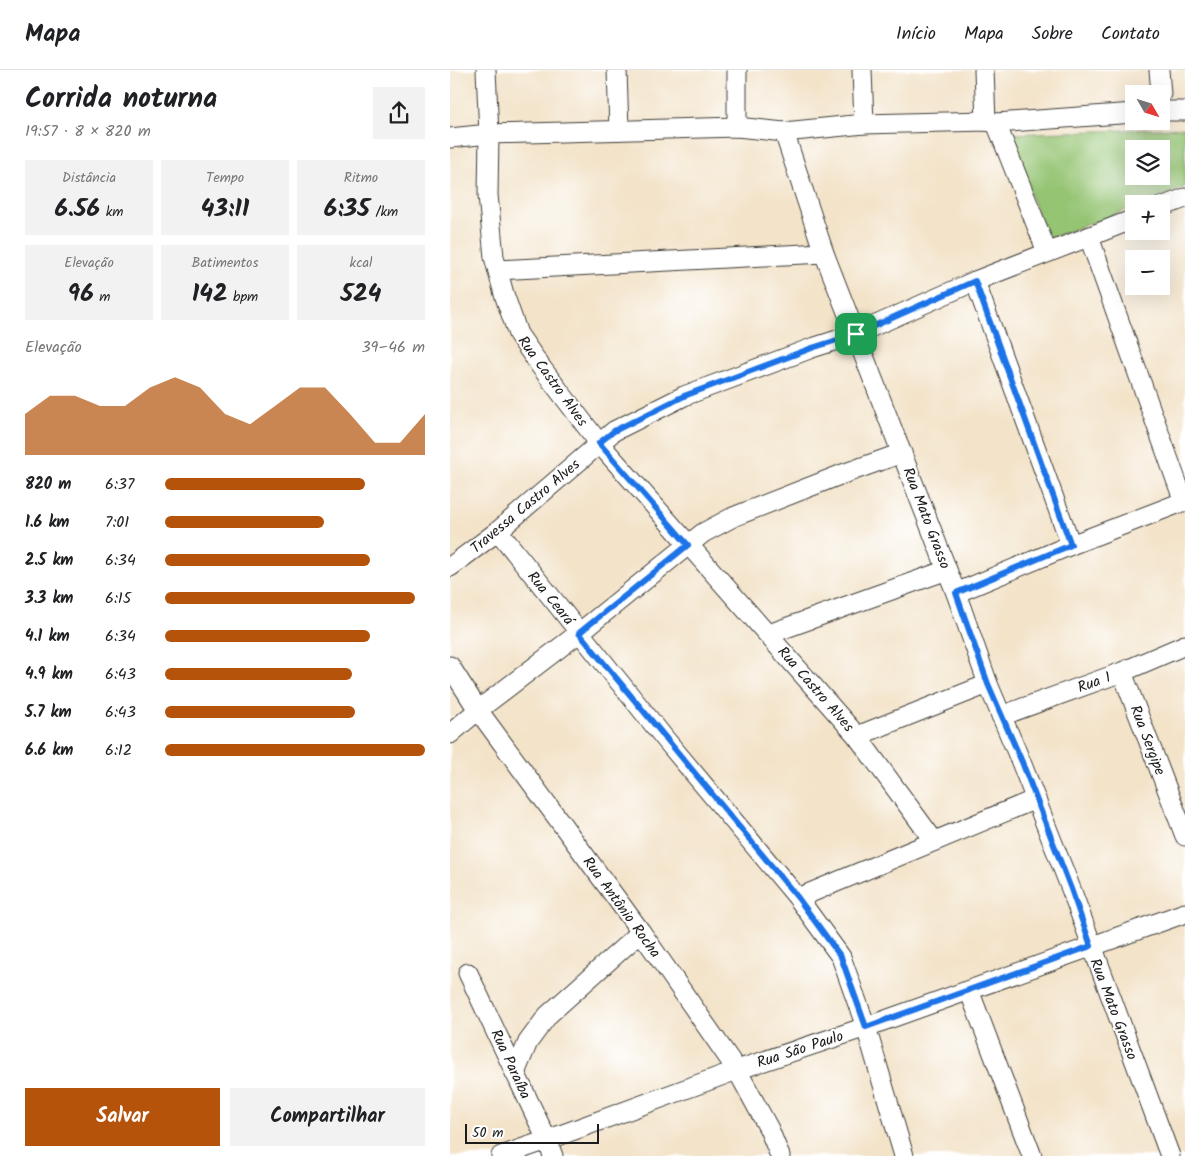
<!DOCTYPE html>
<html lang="pt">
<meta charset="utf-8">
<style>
body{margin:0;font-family:Kalam,sans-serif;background:#f2f2f2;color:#202124;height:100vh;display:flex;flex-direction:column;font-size:19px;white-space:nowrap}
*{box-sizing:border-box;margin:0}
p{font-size:16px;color:#757577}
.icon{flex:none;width:28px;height:28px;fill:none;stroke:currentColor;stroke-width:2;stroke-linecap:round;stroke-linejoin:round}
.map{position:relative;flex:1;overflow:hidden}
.panel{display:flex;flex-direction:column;background:#fff;width:450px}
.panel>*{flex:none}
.needle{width:32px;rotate:129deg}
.buttons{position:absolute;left:675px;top:15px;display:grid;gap:10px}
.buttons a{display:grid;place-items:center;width:45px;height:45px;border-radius:0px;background:#fff;box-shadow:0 5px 20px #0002;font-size:25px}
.scale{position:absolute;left:15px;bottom:12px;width:134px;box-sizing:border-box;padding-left:5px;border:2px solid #1c1c1c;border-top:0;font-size:14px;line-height:18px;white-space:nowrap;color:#1c1c1c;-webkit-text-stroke:4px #fff;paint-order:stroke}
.pin{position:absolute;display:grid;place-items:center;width:42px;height:42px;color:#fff;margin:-21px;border-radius:10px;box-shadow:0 2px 8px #0006}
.round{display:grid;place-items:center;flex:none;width:52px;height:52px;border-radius:0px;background:#f2f2f2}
.summary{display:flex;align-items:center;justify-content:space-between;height:85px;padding:0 25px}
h1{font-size:28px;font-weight:700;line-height:38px}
.figures{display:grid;grid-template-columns:repeat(3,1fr);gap:8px;height:85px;padding:5px 25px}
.figures div{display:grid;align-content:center;border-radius:0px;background:#f2f2f2;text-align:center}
.figures b{font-size:25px;font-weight:700}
.figures small{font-size:14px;font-weight:400}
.figures p{font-size:14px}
.chart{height:140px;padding:10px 25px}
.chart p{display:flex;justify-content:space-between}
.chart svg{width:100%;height:90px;margin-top:5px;fill:#b45309;opacity:.7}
.action{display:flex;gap:10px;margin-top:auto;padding:10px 25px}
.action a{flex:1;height:58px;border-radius:0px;background:#b45309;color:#fff;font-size:20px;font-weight:700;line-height:58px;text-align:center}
.action a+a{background:#f2f2f2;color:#202124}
ul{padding:0 25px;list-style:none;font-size:16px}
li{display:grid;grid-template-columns:80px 60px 1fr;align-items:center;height:38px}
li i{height:12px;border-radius:6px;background:#b45309}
header{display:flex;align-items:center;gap:30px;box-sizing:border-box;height:70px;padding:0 25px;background:#fff;border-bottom:1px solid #e0e0e0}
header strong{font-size:24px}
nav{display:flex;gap:28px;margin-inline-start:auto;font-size:18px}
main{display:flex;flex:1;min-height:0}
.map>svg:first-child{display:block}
</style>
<header>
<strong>Mapa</strong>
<nav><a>Início</a><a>Mapa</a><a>Sobre</a><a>Contato</a></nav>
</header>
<main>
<section class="panel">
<div class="summary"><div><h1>Corrida noturna</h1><p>19:57 · 8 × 820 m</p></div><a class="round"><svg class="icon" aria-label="share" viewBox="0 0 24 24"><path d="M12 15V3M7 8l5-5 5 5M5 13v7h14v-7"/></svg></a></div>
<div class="figures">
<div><p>Distância</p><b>6.56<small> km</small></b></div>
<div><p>Tempo</p><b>43:11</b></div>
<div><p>Ritmo</p><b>6:35<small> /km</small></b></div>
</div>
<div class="figures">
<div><p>Elevação</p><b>96<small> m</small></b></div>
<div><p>Batimentos</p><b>142<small> bpm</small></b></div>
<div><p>kcal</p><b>524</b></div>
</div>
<div class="chart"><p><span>Elevação</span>39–46 m</p>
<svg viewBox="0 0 160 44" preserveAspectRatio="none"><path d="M0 44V24L10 15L20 15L30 20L40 20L50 11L60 6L70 11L80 24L90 29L100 20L110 11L120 11L130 24L140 38L150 38L160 24V44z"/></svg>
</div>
<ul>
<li><b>820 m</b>6:37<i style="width:77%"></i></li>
<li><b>1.6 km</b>7:01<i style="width:61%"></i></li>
<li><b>2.5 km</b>6:34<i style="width:79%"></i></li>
<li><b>3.3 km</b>6:15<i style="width:96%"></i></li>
<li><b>4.1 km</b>6:34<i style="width:79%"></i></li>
<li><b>4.9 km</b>6:43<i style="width:72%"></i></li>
<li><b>5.7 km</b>6:43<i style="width:73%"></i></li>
<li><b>6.6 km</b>6:12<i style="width:100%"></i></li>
</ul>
<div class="action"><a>Salvar</a><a>Compartilhar</a></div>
</section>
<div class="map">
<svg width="735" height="1086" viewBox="0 0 735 1086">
<rect width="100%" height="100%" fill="#fff"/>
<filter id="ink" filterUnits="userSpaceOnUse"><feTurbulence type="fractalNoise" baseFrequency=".02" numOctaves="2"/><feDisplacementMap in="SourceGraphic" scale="10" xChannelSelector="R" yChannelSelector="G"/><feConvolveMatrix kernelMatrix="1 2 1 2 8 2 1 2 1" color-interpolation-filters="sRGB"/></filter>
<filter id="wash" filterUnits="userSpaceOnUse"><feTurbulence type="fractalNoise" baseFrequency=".0096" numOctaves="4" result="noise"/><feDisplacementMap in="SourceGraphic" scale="20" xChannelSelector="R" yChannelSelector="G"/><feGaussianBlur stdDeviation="1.12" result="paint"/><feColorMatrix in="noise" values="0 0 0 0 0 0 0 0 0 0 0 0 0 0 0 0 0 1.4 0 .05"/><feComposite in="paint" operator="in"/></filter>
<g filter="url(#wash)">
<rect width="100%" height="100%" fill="#f3e3c9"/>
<path fill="#95c473" stroke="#587048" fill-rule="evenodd" d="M735 58V117L692 134H684V137L598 169 556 64ZM684 79H711V106H684Z"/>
</g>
<g filter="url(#ink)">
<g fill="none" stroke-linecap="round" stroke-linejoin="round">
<g stroke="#3c3a36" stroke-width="21">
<g id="street">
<polyline points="36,0 39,64 38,125 44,187 54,224 68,264 91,297 149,373 407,666 484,771"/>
<polyline points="167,0 169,60"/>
<polyline points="287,0 287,57"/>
<polyline points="412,0 414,54"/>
<polyline points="534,0 536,51"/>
<polyline points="709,0 711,24"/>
<polyline points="711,41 735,41"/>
<polyline points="546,53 597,182"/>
<polyline points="334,62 374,183 506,523 538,614 571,692 621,819 720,1086"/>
<polyline points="0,68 39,64 287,57 334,62 414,54 536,51 546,53 684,43"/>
<polyline points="711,137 735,128"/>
<polyline points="639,167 734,432"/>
<polyline points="48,200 374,183"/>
<polyline points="525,211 621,475"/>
<polyline points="48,461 216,670 348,828 391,887 416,957 454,1086"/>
<polyline points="0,497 48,461 164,361 234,326 362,278 406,264 525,211 684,149"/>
<polyline points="506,523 621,475 735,431"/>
<polyline points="319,564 497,500"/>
<polyline points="0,596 28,640 191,862 287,1000 319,1059 330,1086"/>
<polyline points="672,602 735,766"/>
<polyline points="551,646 672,602 735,575"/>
<polyline points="0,664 28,640 129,563 253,463 283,447 390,405 452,383"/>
<polyline points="407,666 538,614"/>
<polyline points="348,828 586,729"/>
<polyline points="18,903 97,1070 103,1086"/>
<polyline points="519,920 582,1086"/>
<polyline points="65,1003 78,972 98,945 191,862"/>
<polyline points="51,1086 97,1070 287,1000 416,957 735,843"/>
</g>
</g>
<use href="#street" stroke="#fff" stroke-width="19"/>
</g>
</g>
<g fill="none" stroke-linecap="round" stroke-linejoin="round" filter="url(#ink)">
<g stroke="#fff" stroke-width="10">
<polygon id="route" points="525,211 621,475 506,523 538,614 572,692 621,819 641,876 416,957 391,887 348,828 129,563 238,475 149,373 164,361 234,326 362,278 406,264"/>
</g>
<use href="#route" stroke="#1a73e8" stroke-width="6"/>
</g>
<g text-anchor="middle" stroke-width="4" stroke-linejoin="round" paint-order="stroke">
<g font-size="15" fill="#1c1c1c" stroke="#fff">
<text transform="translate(103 311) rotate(54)" y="5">Rua Castro Alves</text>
<text transform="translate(75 436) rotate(-40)" y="5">Travessa Castro Alves</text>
<text transform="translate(477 448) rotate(69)" y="5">Rua Mato Grasso</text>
<text transform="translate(101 528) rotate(51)" y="5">Rua Ceará</text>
<text transform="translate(644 612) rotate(-20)" y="5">Rua 1</text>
<text transform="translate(366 619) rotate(49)" y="5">Rua Castro Alves</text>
<text transform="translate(698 670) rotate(69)" y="5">Rua Sergipe</text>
<text transform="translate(172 837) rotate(54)" y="5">Rua Antônio Rocha</text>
<text transform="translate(664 939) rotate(69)" y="5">Rua Mato Grasso</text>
<text transform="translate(350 979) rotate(-18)" y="5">Rua São Paulo</text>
<text transform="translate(61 994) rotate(65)" y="5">Rua Paraíba</text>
</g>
</g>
</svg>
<div class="buttons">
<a><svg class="needle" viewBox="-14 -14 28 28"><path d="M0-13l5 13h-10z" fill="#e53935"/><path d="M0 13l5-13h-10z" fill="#757577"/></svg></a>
<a><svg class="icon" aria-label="layers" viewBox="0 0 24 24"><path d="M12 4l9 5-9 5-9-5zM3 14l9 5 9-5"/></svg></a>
<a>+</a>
<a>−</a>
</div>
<div class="scale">50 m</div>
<div class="pin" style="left:406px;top:264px;background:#1e9e55"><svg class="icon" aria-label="arrive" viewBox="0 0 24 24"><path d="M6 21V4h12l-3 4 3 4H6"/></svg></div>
</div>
</main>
